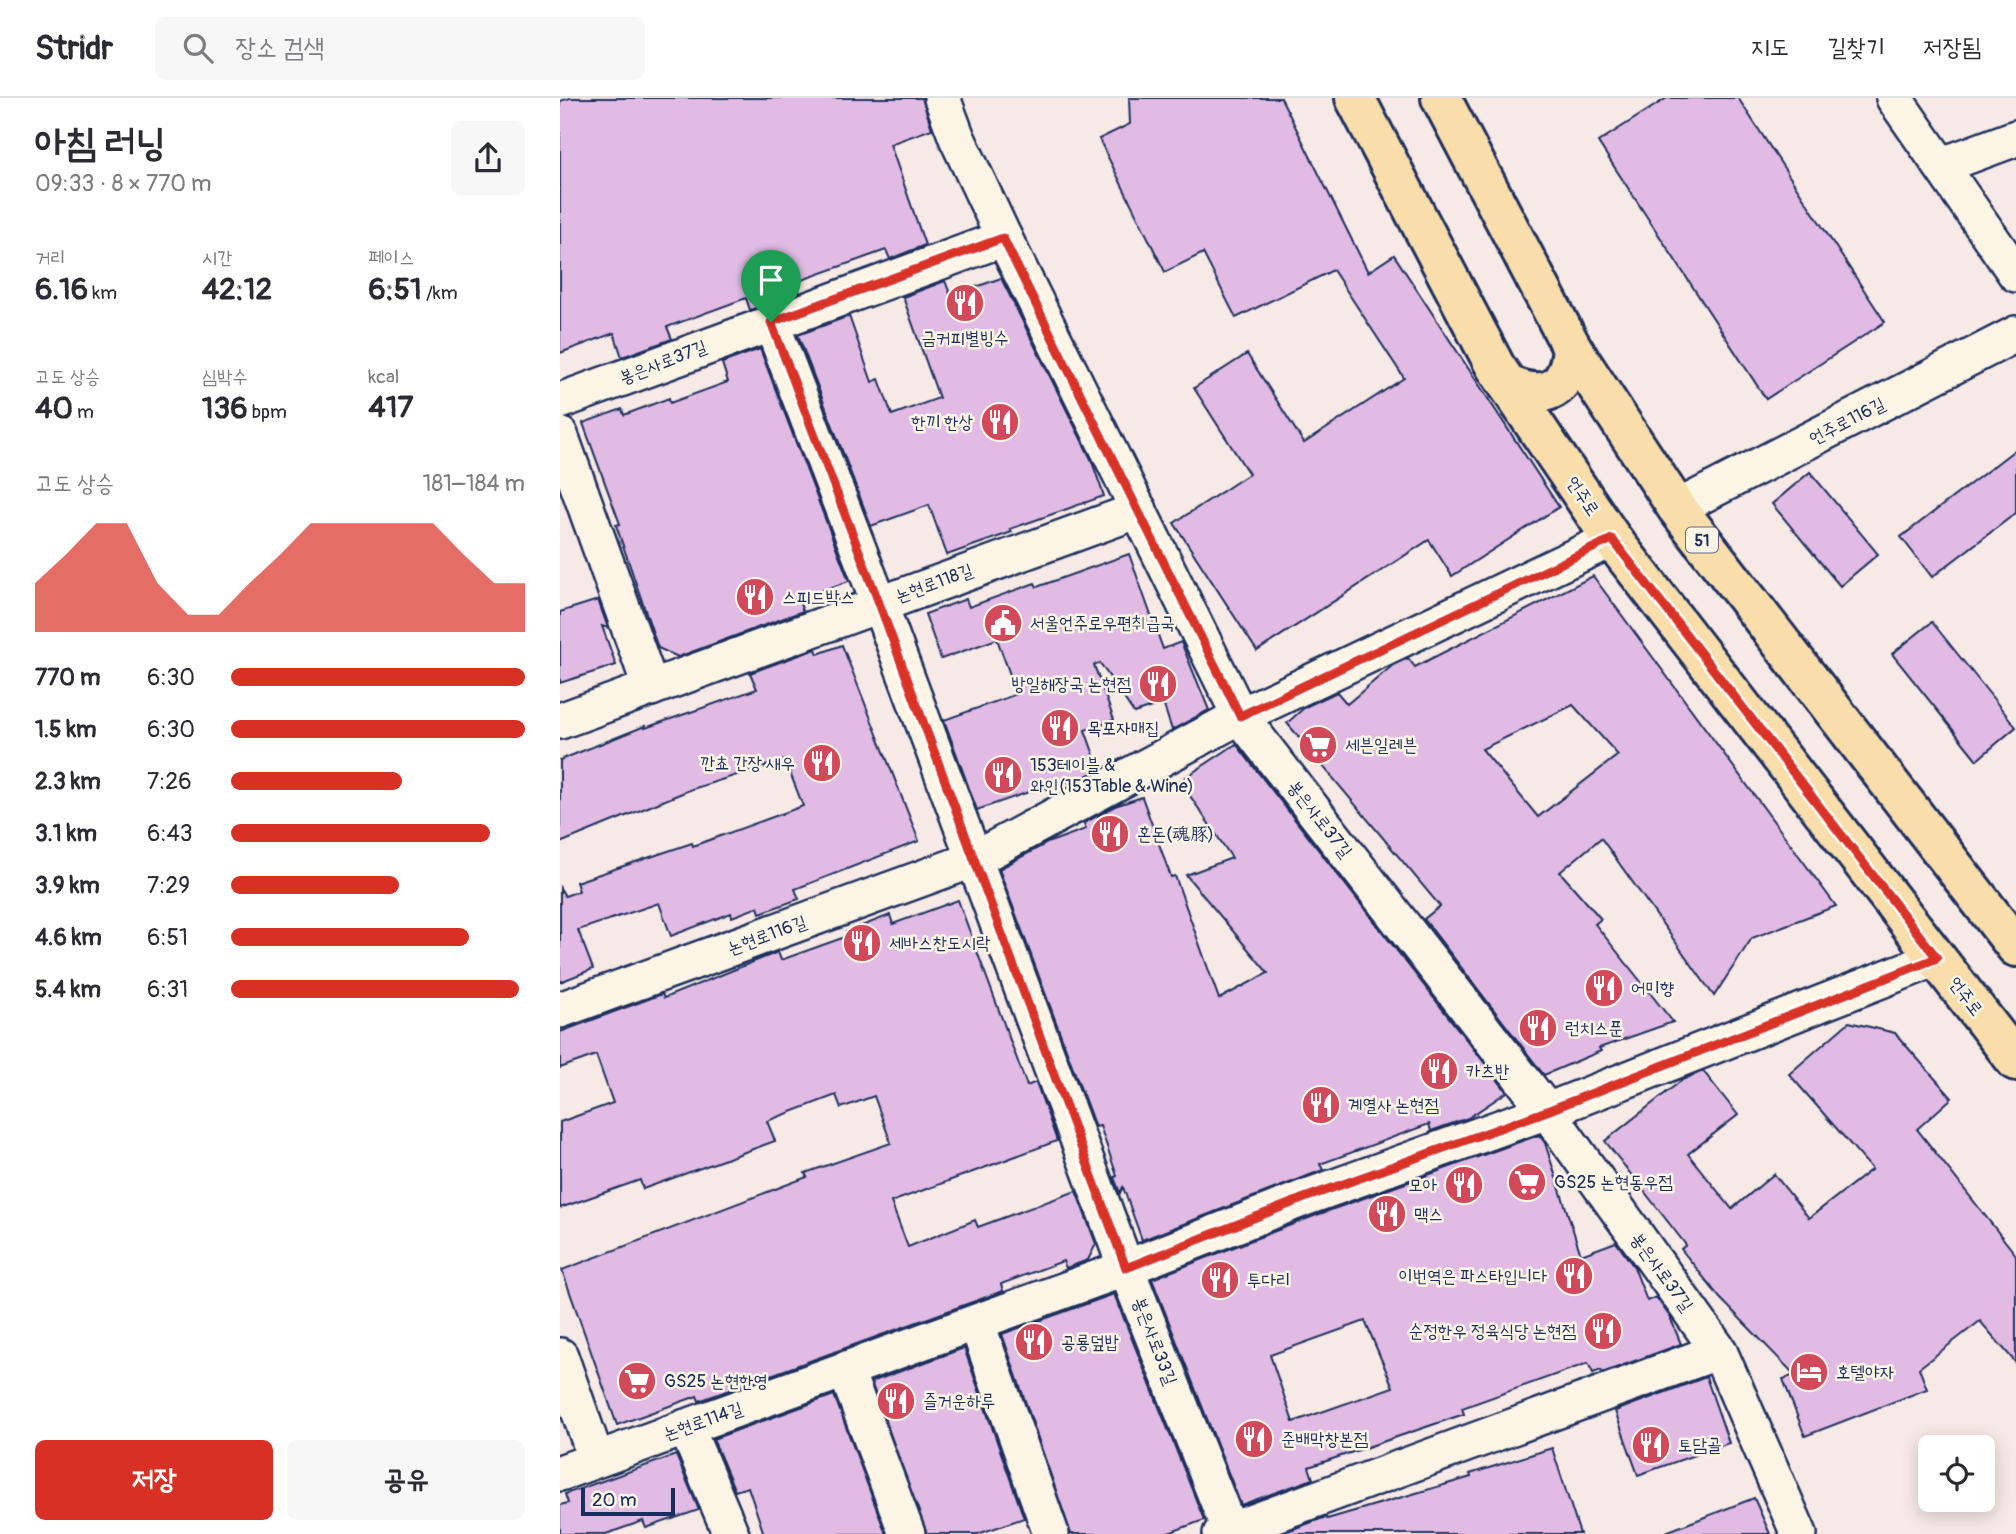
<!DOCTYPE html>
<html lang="ko">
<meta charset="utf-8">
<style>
body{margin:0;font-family:Pangolin,"LXGW WenKai TC","Poor Story",sans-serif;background:#f7f7f7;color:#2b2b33;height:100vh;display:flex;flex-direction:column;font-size:26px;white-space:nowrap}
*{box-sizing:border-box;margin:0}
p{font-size:23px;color:#7c7c81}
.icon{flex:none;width:38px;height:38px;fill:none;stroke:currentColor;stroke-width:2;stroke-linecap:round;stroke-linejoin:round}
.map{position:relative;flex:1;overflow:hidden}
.details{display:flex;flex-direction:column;background:#fff;width:560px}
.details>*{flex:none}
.buttons{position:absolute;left:1358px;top:1337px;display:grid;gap:14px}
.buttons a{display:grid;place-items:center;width:77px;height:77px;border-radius:10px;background:#fff;box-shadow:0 4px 18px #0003;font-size:35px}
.scale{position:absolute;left:21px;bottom:18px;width:94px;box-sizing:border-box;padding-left:7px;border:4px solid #1b2f5e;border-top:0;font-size:19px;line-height:24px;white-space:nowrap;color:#1b2f5e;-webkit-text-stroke:5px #fcf5e5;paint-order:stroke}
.pin{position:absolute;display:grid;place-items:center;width:60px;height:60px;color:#fff;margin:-72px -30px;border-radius:50% 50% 50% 0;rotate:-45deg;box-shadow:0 0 7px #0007}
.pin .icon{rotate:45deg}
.round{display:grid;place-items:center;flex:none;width:74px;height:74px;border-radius:10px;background:#f7f7f7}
.summary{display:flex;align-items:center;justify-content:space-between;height:119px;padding:0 35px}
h1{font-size:38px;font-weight:700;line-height:52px}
.metrics{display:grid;grid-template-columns:repeat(3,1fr);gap:10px;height:119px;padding:7px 35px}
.metrics div{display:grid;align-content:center}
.metrics b{font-size:30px;font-weight:700}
.metrics small{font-size:19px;font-weight:400}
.metrics p{font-size:19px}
.chart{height:196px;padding:14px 35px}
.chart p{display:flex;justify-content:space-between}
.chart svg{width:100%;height:126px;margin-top:7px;fill:#d93025;opacity:.7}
.cta{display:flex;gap:14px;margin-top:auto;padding:14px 35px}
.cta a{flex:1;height:80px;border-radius:10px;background:#d93025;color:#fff;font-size:28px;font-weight:700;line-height:80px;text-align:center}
.cta a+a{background:#f7f7f7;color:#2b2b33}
ul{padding:0 35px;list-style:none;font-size:23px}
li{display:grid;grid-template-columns:112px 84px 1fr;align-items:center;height:52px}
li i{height:18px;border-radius:9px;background:#d93025}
header{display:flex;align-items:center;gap:42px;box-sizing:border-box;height:98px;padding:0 35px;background:#fff;border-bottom:2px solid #e1e1e2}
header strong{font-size:33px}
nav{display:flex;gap:38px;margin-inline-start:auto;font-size:24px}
.search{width:490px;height:63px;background:#f7f7f7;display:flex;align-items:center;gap:18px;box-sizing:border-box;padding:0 24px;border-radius:10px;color:#7c7c81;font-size:26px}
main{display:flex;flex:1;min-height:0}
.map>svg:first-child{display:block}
</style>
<header>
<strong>Stridr</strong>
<div class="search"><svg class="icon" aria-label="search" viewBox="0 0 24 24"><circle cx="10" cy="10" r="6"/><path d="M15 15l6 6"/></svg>장소 검색</div>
<nav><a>지도</a><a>길찾기</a><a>저장됨</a></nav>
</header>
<main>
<section class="details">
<div class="summary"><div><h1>아침 러닝</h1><p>09:33 · 8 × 770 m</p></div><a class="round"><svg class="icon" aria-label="share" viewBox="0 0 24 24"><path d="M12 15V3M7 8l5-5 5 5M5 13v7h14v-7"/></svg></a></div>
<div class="metrics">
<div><p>거리</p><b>6.16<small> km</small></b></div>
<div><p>시간</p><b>42:12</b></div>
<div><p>페이스</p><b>6:51<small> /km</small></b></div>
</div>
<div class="metrics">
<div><p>고도 상승</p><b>40<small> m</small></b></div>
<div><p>심박수</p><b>136<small> bpm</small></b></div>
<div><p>kcal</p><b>417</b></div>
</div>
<div class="chart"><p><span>고도 상승</span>181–184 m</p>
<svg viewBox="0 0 160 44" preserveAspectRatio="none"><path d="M0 44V27L10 17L20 6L30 6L40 27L50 38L60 38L70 27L80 17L90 6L100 6L110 6L120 6L130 6L140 17L150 27L160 27V44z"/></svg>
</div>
<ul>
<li><b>770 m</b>6:30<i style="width:100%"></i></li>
<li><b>1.5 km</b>6:30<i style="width:100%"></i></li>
<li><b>2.3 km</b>7:26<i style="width:58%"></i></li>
<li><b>3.1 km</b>6:43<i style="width:88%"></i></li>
<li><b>3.9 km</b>7:29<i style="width:57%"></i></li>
<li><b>4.6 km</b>6:51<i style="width:81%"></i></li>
<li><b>5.4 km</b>6:31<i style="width:98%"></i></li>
</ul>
<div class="cta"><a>저장</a><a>공유</a></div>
</section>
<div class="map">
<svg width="1456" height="1436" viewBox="0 0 1456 1436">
<rect width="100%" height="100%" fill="#f7e9e5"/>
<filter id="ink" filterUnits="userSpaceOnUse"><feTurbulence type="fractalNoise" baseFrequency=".0143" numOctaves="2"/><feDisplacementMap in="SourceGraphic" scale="14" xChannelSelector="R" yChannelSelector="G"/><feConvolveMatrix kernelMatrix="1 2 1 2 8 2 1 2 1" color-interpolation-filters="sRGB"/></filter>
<g filter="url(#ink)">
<g fill="#e1bbe4" stroke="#1b2f5e" stroke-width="2" fill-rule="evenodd">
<polygon points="10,0 362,0 372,31 330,46 365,147 330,161 326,152 236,184 239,194 190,212 186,200 107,229 112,241 62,259 54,235 0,255 0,3"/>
<polygon points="569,0 721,0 808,174 834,157 999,409 892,478 869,442 697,553 614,425 689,376 634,290 687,256 744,345 844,280 773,172 676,220 643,155 605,174 539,41 570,26"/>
<polygon points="1107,0 1178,0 1325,224 1206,301 1038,44"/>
<polygon points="441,180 531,361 544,398 450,431 452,434 387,457 369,407 311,428 238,237 289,218 312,284 319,281 332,317 379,300 343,199 385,183 391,198"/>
<polygon points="200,251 289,483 238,501 243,513 118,559 98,550 56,427 60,426 23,325 62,311 64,317 109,300 110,305 168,284 162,265"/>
<polygon points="1456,351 1456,415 1372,479 1341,439"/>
<polygon points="1250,374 1318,456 1280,488 1212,406"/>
<polygon points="569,456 603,551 621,544 649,612 612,632 603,605 574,615 540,565 534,567 554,622 525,632 539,671 510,687 509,683 487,691 486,688 417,712 384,622 457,596 437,541 381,561 365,516 406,501 409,509 475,485 477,489"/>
<path d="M1033 478 1276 808 1192 840 1154 898 1041 740 1000 774 1041 821 1035 826 1113 924 1039 950 1041 953 984 977 864 821 880 808 727 625 745 609 777 594 787 606 833 567 848 560 855 569ZM1013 607 1058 657 978 719 922 651Z"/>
<polygon points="38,502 48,530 42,528 56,567 0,585 0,514"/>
<polygon points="1372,524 1456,629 1417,662 1332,556"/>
<polygon points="282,547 359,743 235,791 239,801 200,815 198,809 172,819 171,815 111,838 99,805 18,832 33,871 0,884 0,790 5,798 19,793 16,784 132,745 133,748 243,708 225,662 132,691 0,745 0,662 85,628 85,630 197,591 190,575 256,551 258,556"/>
<polygon points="676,646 947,994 908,1020 871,1033 869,1026 760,1066 763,1072 582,1142 563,1089 560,1095 554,1079 557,1078 540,1028 535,1029 439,771 487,745 526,731 524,725 555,708 582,699 611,779 615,778 659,901 708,875 626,777 672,760 620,683"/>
<polygon points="398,802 467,988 476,984 497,1043 331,1104 348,1149 415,1122 418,1129 516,1093 536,1146 528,1162 506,1170 503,1163 441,1186 443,1193 139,1303 137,1298 57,1327 2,1172 247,1079 245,1075 331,1045 314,998 281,1010 276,997 207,1023 215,1043 83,1091 80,1082 0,1110 0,1024 53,1005 36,957 0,970 0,934 102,896 104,900 218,854 221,862 288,838 286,834 330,817 333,826"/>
<polygon points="1289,924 1335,935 1392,1000 1357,1031 1456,1157 1456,1265 1420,1223 1359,1270 1367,1291 1245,1338 1223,1281 1235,1277 1160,1200 1121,1151 1126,1147 1045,1043 1122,982 1143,973 1178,1017 1128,1056 1172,1111 1214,1076 1249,1120 1312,1071 1229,976"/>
<path d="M979 1037 985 1045 1021 1157 1056 1144 1074 1169 1087 1203 1096 1199 1110 1219 1121 1246 1042 1275 1041 1272 1033 1275 1028 1265 902 1310 904 1316 749 1369 753 1381 681 1407 592 1181 754 1118ZM805 1223 833 1289 733 1324 710 1257Z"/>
<polygon points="554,1196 644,1422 606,1436 511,1436 442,1236"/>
<polygon points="404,1250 464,1420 418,1436 367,1436 311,1284"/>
<polygon points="1146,1279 1169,1345 1078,1377 1055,1313"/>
<polygon points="274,1297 326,1436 204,1436 188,1389 175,1393 153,1341"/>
<polygon points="992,1350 1020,1436 719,1436 766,1419 767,1421 911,1379 910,1376"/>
<polygon points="116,1357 139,1412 86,1430 83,1423 46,1436 0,1436 0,1407 8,1405 5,1396"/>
<polygon points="1194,1400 1210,1436 1106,1436 1106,1434"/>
</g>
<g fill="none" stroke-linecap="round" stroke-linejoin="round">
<g stroke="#1b2f5e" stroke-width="40">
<g id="street">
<polyline points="382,0 397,40 444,140 680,618 987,1013 1159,1253 1239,1436"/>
<polyline points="1334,0 1456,176"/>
<polyline points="1383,67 1456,40"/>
<polyline points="211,224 319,505 566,1170 671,1436"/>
<polyline points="0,303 444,140"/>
<polyline points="0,337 91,590"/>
<polyline points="1117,410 1456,236"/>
<polyline points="0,623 579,412"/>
<polyline points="0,912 415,761 680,618 1052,441"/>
<polyline points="417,1226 491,1436"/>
<polyline points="0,1258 36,1361"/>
<polyline points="286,1273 347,1436"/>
<polyline points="126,1329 171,1436"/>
<polyline points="0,1375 566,1170 747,1099 987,1013 1377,860"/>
<polyline points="661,1436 1159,1253"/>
</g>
</g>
<g stroke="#1b2f5e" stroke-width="44">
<g id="primary">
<polyline points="795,0 935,268 1052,441 1456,963"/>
<polyline points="881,0 1012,250 1117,410 1456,849"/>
<path d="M948 287C986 303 1008 293 1012 250"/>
</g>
</g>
<use href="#street" stroke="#fcf5e5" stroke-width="35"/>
<use href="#primary" stroke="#f9ddab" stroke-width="38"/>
</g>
</g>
<g fill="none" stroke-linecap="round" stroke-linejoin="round" filter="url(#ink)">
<g stroke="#fff" stroke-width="14">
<polygon id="route" points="443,140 680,618 1052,441 1377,860 987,1013 747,1099 566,1170 319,505 211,224"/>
</g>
<use href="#route" stroke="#d93025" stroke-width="9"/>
</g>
<defs>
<g id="restaurant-disc" transform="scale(2.0125)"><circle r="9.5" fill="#d1495b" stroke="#fcf5e5"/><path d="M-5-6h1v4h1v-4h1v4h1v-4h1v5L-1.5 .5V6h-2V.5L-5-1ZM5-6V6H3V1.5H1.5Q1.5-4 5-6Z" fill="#fff"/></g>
<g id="civic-disc" transform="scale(2.0125)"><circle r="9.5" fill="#d1495b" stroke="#fcf5e5"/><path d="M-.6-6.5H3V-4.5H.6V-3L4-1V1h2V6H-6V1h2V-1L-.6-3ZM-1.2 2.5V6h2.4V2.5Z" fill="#fff"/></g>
<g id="supermarket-disc" transform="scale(2.0125)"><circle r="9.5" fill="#d1495b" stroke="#fcf5e5"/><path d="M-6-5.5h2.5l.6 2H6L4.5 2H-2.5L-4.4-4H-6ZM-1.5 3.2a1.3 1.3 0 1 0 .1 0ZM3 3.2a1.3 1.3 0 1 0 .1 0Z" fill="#fff"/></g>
<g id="hotel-disc" transform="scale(2.0125)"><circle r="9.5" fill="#d1495b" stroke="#fcf5e5"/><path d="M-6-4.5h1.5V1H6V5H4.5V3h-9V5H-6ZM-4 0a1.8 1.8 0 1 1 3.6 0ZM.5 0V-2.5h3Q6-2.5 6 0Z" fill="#fff"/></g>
</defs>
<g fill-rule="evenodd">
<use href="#restaurant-disc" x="405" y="205"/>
<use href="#restaurant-disc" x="440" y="324"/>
<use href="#restaurant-disc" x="195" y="499"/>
<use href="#civic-disc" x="443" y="525"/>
<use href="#restaurant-disc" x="598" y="586"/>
<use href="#restaurant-disc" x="500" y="630"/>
<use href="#supermarket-disc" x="758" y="647"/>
<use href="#restaurant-disc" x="262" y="665"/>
<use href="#restaurant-disc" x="443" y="677"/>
<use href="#restaurant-disc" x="550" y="736"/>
<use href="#restaurant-disc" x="302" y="845"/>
<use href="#restaurant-disc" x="1044" y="890"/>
<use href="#restaurant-disc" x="978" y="930"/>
<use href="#restaurant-disc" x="879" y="973"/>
<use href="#restaurant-disc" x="761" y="1007"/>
<use href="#supermarket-disc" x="967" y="1084"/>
<use href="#restaurant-disc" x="904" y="1087"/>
<use href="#restaurant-disc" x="827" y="1116"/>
<use href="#restaurant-disc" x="1014" y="1178"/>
<use href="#restaurant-disc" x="660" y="1182"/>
<use href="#restaurant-disc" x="1043" y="1233"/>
<use href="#restaurant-disc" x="474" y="1244"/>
<use href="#hotel-disc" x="1249" y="1274"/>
<use href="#supermarket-disc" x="77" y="1283"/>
<use href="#restaurant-disc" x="336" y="1303"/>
<use href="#restaurant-disc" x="694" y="1341"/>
<use href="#restaurant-disc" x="1091" y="1347"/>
</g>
<g text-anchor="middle" stroke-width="5" stroke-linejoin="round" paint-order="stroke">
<rect fill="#fcf5e5" stroke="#5e6a86" stroke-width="2" x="1126" y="429.5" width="32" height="25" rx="5"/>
<g font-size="16" font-weight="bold" fill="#1b2f5e">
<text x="1142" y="448">51</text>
</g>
<g font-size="18" fill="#1b2f5e" stroke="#fcf5e5" text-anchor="start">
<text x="405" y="246" text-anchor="middle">금커피별빙수</text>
<text x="413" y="330" text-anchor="end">한끼 한상</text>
<text x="222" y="505">스피드박스</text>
<text x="470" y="531">서울언주로우편취급국</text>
<text x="571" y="592" text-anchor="end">방일해장국 논현점</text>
<text x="527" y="636">목포자매집</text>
<text x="785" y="653">세븐일레븐</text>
<text x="235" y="671" text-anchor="end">깐쵸 간장 새우</text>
<text x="470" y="673">153테이블 &amp;<tspan x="470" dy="21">와인(153Table &amp; Wine)</tspan></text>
<text x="577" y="742">혼돈(魂豚)</text>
<text x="329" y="851">세바스찬도시락</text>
<text x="1071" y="896">어미향</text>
<text x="1005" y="936">런치스푼</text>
<text x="906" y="979">카츠반</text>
<text x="788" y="1013">계열사 논현점</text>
<text x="994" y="1090">GS25 논현동우점</text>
<text x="877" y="1093" text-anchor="end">모아</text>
<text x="854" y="1122">맥스</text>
<text x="987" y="1184" text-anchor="end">이번역은 파스타입니다</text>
<text x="687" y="1188">투다리</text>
<text x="1016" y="1239" text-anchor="end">순정한우 정육식당 논현점</text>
<text x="501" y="1250">공룡덮밥</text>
<text x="1276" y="1280">호텔야자</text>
<text x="104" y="1289">GS25 논현한영</text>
<text x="363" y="1309">즐거운하루</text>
<text x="721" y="1347">준배막창본점</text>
<text x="1118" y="1353">토담골</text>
</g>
<g font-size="18" fill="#1b2f5e" stroke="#fcf5e5">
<text transform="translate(103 264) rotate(-21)" y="6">봉은사로37길</text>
<text transform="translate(1287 323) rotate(-27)" y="6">언주로116길</text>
<text transform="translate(1023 398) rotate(56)" y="6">언주로</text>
<text transform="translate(374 485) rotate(-20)" y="6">논현로118길</text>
<text transform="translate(760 721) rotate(52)" y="6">봉은사로37길</text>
<text transform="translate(207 837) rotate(-20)" y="6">논현로116길</text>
<text transform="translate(1406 898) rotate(53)" y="6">언주로</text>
<text transform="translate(1102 1174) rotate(54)" y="6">봉은사로37길</text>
<text transform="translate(595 1243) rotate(69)" y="6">봉은사로33길</text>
<text transform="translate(143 1323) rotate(-19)" y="6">논현로114길</text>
</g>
</g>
</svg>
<div class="buttons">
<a><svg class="icon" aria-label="locate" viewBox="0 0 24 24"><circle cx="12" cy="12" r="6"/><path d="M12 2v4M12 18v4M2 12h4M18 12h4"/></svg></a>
</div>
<div class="scale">20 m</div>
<div class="pin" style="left:211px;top:224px;background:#1e9e55"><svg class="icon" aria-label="arrive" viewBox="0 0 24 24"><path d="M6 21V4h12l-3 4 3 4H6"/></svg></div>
</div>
</main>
